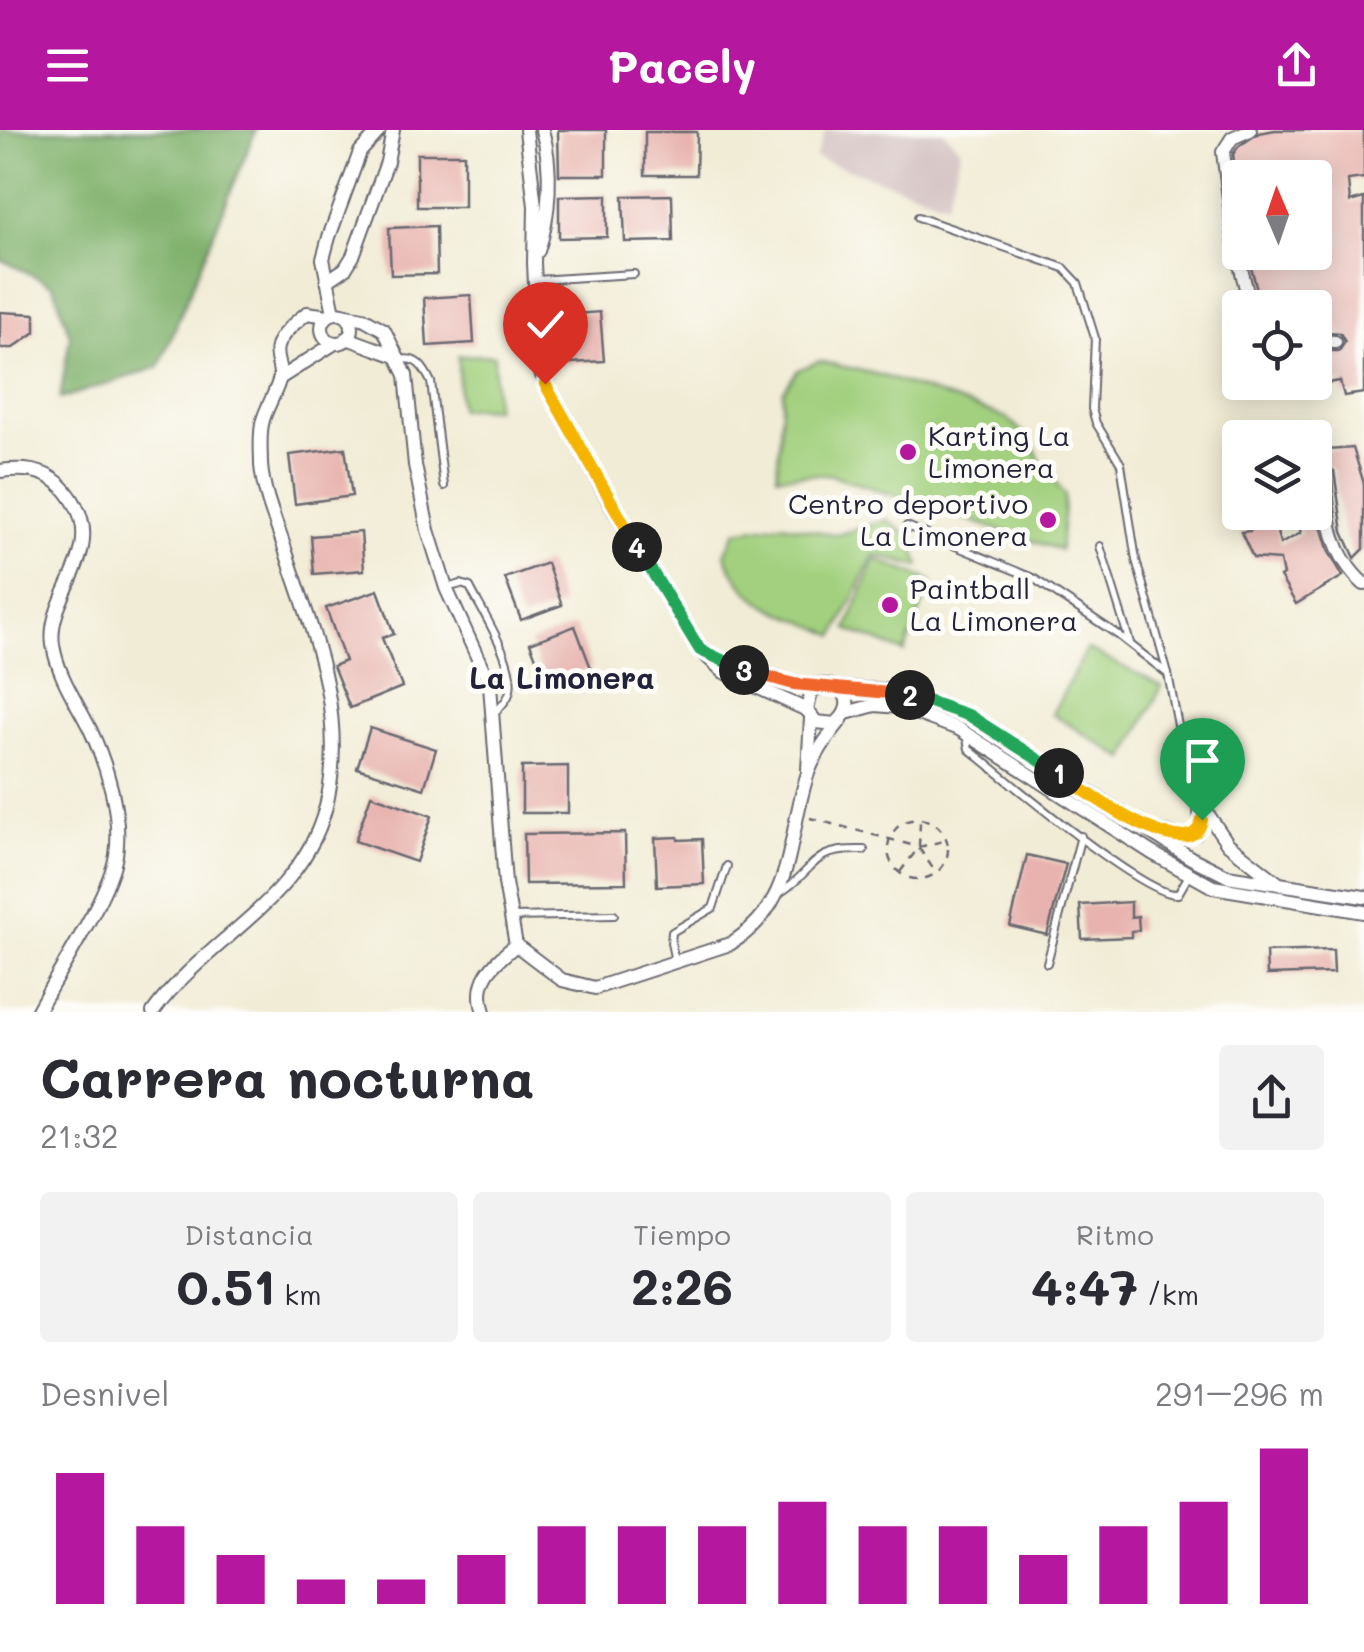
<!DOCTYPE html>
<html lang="es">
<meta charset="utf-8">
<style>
body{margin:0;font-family:Mali,sans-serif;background:#f2f2f3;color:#2b2b33;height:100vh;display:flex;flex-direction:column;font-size:38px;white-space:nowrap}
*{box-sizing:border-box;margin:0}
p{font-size:32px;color:#7c7c81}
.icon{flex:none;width:55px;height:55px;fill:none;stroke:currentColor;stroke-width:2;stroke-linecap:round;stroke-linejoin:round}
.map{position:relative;height:882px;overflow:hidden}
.panel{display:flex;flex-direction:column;background:#fff;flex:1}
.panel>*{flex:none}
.needle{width:65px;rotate:358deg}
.controls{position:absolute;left:1222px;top:30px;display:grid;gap:20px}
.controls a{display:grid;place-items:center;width:110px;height:110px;border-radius:10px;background:#fff;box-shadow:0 5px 25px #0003;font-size:50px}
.pin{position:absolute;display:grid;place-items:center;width:85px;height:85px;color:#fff;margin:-102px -42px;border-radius:50% 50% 50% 0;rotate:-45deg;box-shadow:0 0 10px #0007}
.pin .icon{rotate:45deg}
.km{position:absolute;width:50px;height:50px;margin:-25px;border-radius:50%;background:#222;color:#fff;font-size:28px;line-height:50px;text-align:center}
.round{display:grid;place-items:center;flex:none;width:105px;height:105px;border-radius:10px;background:#f2f2f3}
.summary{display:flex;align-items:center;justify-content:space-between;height:170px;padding:0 40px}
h1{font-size:55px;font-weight:700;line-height:75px}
.metrics{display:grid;grid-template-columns:repeat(3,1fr);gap:15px;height:170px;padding:10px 40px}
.metrics div{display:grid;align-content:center;border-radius:10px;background:#f2f2f3;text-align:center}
.metrics b{font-size:50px;font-weight:700}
.metrics small{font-size:28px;font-weight:400}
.metrics p{font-size:28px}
.chart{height:280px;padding:20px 40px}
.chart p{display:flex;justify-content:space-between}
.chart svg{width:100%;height:180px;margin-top:10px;stroke:#b5179e;stroke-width:6}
header{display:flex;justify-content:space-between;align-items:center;height:130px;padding:0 40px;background:#b5179e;color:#fff;font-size:45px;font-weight:700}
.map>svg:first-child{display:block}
</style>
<header><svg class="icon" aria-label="menu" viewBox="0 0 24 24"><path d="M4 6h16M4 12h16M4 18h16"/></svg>Pacely<svg class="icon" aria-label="share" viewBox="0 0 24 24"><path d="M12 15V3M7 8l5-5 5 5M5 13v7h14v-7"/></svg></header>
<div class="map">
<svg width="1364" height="882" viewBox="0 0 1364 882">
<rect width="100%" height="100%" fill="#fdfcf7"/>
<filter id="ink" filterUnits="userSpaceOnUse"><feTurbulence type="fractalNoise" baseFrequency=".01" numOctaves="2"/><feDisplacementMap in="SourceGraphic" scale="20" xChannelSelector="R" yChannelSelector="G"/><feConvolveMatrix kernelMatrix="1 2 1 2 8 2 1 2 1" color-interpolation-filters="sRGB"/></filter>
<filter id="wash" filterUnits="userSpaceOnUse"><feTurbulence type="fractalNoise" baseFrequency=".0048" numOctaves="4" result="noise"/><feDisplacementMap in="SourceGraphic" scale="40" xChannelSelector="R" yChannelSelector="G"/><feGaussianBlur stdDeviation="2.25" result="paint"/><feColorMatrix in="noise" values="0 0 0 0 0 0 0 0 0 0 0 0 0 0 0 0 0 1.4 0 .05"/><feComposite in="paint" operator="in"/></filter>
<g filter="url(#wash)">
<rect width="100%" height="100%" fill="#f1ecd5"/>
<polygon fill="#d2bfc0" points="826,0 943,1 961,19 947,73 815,28"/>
<g fill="#a2d07e" stroke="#62795c" stroke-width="2.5">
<polygon points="494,225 495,278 459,279 458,226"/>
<polygon points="819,231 880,245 1007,288 1031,310 1041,333 1065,365 1060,420 829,344 777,346 783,261 798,240"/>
<path d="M888 390 910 407 920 437 874 425 835 506C787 480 747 482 725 424L736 401 782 394 836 405Z"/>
<polygon points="875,429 932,451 904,522 847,499"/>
<polygon points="1087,519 1162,556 1125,629 1052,584"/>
</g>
<polygon fill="#81b26d" stroke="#526a54" stroke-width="2.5" points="0,0 256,0 159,237 60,269 70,206 54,156 0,129"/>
<g id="blocks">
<g fill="#e8b3ae">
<polygon points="558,0 606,0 606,45 559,45"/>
<polygon points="1275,0 1364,0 1364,48 1348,50 1350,72 1364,68 1364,263 1344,266 1340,251 1315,255 1315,221 1339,221 1345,212 1340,203 1315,201 1315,178 1262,178 1247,122 1315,122 1315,48 1240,48 1239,71 1233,24 1239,16 1259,3"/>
<polygon points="645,2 697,2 696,45 645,45"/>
<rect x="417" y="24" width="47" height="53"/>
<polygon points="607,65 607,107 559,108 559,66"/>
<polygon points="672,65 673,111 625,112 623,66"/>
<polygon points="436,96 437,144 391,145 389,98"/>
<polygon points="471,165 474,213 427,216 424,168"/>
<polygon points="0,182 35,184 35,202 13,218 0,218"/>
<polygon points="600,182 604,231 554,234 550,186"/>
<polygon points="345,318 352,366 295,374 289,325"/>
<polygon points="1353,318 1364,354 1364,419 1355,428 1343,402 1334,341 1328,337 1320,337 1315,347 1320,393 1329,422 1343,446 1296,474 1280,447 1283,445 1280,430 1253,428 1241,402 1250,401 1250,396 1274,390 1280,414 1301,403 1294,382 1315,382 1315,321"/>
<polygon points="361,402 364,440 314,444 311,406"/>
<polygon points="547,433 562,475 521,490 505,448"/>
<polygon points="378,460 394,504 382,508 402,557 350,578 333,536 345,531 326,478"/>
<polygon points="575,496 591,538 546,554 530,513"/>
<polygon points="370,598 436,619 424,659 357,638"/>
<polygon points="568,636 568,683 522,683 522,637"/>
<polygon points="371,665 432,686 416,732 355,711"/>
<polygon points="625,703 626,753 525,754 524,704"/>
<polygon points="678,707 678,710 702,709 704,754 657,756 655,708"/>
<polygon points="1027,725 1066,734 1047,805 1010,796"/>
<polygon points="1131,772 1131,787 1138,786 1139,800 1131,801 1131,807 1082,809 1080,775"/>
<polygon points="1333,820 1334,843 1267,845 1266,822"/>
</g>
</g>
</g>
<g filter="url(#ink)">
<use href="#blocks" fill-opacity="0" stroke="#6a6971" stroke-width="2.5"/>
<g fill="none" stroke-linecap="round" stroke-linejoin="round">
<g stroke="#6a6971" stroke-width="10">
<g id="service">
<polyline points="918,87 1064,138 1078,153 1095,208 1092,279 1096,293 1121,334 1136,430 1168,544"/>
<polyline points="536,150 634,144"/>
<path d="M400 230C417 226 424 238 431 252L444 356"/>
<polyline points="907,396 1033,448 1118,505 1168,544 1181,611 1200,671"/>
<polyline points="1100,416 1130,513"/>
<path d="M446 458 461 454 470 457C482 482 519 537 509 564 507 571 499 578 494 584"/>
<path d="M966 604 969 619C1001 645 1146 768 1178 764L1189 745"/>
<path d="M778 764C818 740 807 718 864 720"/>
<polyline points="511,787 614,785"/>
<polyline points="675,831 671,813 672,802 713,778 727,736"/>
<polyline points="1047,833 1081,706"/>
</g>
</g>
<g stroke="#6a6971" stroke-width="16">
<g id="minor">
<polyline points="526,0 535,76 534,133 539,238 551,266 614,380 700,520 724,542 807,580"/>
<polyline points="1250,0 1232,8 1223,22 1235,115 1251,178"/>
<path d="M538 121C550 86 553 37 542 0"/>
<polyline points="327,151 345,139 353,126 387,32 393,0"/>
<polyline points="334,183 323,129 329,107 360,22 380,0"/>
<circle cx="337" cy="198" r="15"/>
<path d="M342 184 363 188 384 200 406 245 415 335 428 400 446 458 490 555 505 753 516 815 562 850 595 858 730 814C797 773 786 708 808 643 815 624 828 606 841 590"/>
<polyline points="347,208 396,226"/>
<polyline points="1315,211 1335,212"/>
<polyline points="280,248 335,213"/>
<path d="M0 341C35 336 59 344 76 376 103 426 46 467 53 515 58 546 76 571 90 599 107 635 122 685 116 725 110 764 57 844 37 882"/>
<path d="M1325 346C1328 388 1331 425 1364 454"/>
<path d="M711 525C739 537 764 550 794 554 808 556 831 551 841 560 853 571 846 586 835 594L816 592 807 580 811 563 821 556"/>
<polyline points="836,557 895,561 971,586 1191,728 1227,746 1364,767"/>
<polyline points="846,583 875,575 899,577 959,599 1152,723 1213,757 1364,782"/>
<polyline points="808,640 811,588"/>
<polyline points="1200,673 1228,714 1278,753"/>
<polyline points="1157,700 1180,706 1196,704 1201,696 1200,676"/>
<path d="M153 882C208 806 309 768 328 667 346 577 311 499 284 416 275 390 263 362 261 335 261 321 259 303 263 290 267 276 277 261 280 247 281 238 274 226 277 217 280 204 297 191 307 183L328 186"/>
<path d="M484 882C473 850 493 834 516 815"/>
</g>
</g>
<g stroke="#6a6971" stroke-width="2.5" stroke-dasharray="8 8" stroke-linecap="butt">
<polyline points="810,688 919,717 947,710"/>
<circle cx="918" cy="719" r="30"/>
<polyline points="919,718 934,740"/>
<polyline points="900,742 919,717 920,691"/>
</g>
<use href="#service" stroke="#fff" stroke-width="6"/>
<use href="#minor" stroke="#fff" stroke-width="12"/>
</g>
</g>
<g fill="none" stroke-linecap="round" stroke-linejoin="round" filter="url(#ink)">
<g stroke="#fff" stroke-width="20">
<path id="split-1" d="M1059 643C1080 658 1192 741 1202 690"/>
</g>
<g stroke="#fff" stroke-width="20">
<polyline id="split-2" points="910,565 970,586 1059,643"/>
</g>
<g stroke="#fff" stroke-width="20">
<polyline id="split-3" points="744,540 794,554 910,565"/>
</g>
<g stroke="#fff" stroke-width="20">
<polyline id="split-4" points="637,417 700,520 744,540"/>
</g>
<g stroke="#fff" stroke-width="20">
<polyline id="split-5" points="545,254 637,417"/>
</g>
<use href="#split-1" stroke="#f5b400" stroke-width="12"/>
<use href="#split-2" stroke="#22a559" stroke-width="12"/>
<use href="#split-3" stroke="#f0652b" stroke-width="12"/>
<use href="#split-4" stroke="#22a559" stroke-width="12"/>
<use href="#split-5" stroke="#f5b400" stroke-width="12"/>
</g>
<g fill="#b5179e" stroke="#fdfcf7" stroke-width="4">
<circle cx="908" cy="322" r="10"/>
<circle cx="1048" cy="390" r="10"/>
<circle cx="890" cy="475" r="10"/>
</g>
<g text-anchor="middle" stroke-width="10" stroke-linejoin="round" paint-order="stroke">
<g font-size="28" fill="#22223b" stroke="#fdfcf7" text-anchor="start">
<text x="928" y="316">Karting La<tspan x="928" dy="32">Limonera</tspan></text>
<text x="1028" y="384" text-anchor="end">Centro deportivo<tspan x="1028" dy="32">La Limonera</tspan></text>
<text x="910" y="469">Paintball<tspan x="910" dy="32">La Limonera</tspan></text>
</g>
<g font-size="30" font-weight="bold" fill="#22223b" stroke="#fdfcf7">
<text x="562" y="559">La Limonera</text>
</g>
</g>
</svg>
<div class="controls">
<a><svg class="needle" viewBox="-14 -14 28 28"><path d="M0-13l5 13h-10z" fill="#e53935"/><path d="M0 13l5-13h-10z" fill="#7c7c81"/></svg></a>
<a><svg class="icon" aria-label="locate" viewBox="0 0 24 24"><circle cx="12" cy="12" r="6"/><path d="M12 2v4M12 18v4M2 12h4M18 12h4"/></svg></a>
<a><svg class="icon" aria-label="layers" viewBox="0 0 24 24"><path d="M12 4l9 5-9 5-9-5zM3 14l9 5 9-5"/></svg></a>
</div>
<div class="pin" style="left:1202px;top:690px;background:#1e9e55"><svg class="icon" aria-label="arrive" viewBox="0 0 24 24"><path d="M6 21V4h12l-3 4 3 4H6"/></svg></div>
<div class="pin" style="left:545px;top:254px;background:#d93025"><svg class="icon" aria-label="check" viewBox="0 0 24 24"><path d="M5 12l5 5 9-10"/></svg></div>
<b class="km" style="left:1059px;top:643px">1</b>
<b class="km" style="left:910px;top:565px">2</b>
<b class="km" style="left:744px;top:540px">3</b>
<b class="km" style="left:637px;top:417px">4</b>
</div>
<section class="panel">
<div class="summary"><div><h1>Carrera nocturna</h1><p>21:32</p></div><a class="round"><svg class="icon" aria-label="share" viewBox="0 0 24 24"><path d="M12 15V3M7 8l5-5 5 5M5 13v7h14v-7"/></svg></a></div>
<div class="metrics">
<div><p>Distancia</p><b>0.51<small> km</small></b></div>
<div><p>Tiempo</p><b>2:26</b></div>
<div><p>Ritmo</p><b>4:47<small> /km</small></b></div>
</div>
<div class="chart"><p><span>Desnivel</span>291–296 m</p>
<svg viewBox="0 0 160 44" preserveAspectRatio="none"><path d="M5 44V12M15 44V25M25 44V32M35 44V38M45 44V38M55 44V32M65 44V25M75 44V25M85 44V25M95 44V19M105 44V25M115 44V25M125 44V32M135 44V25M145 44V19M155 44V6"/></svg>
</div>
</section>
